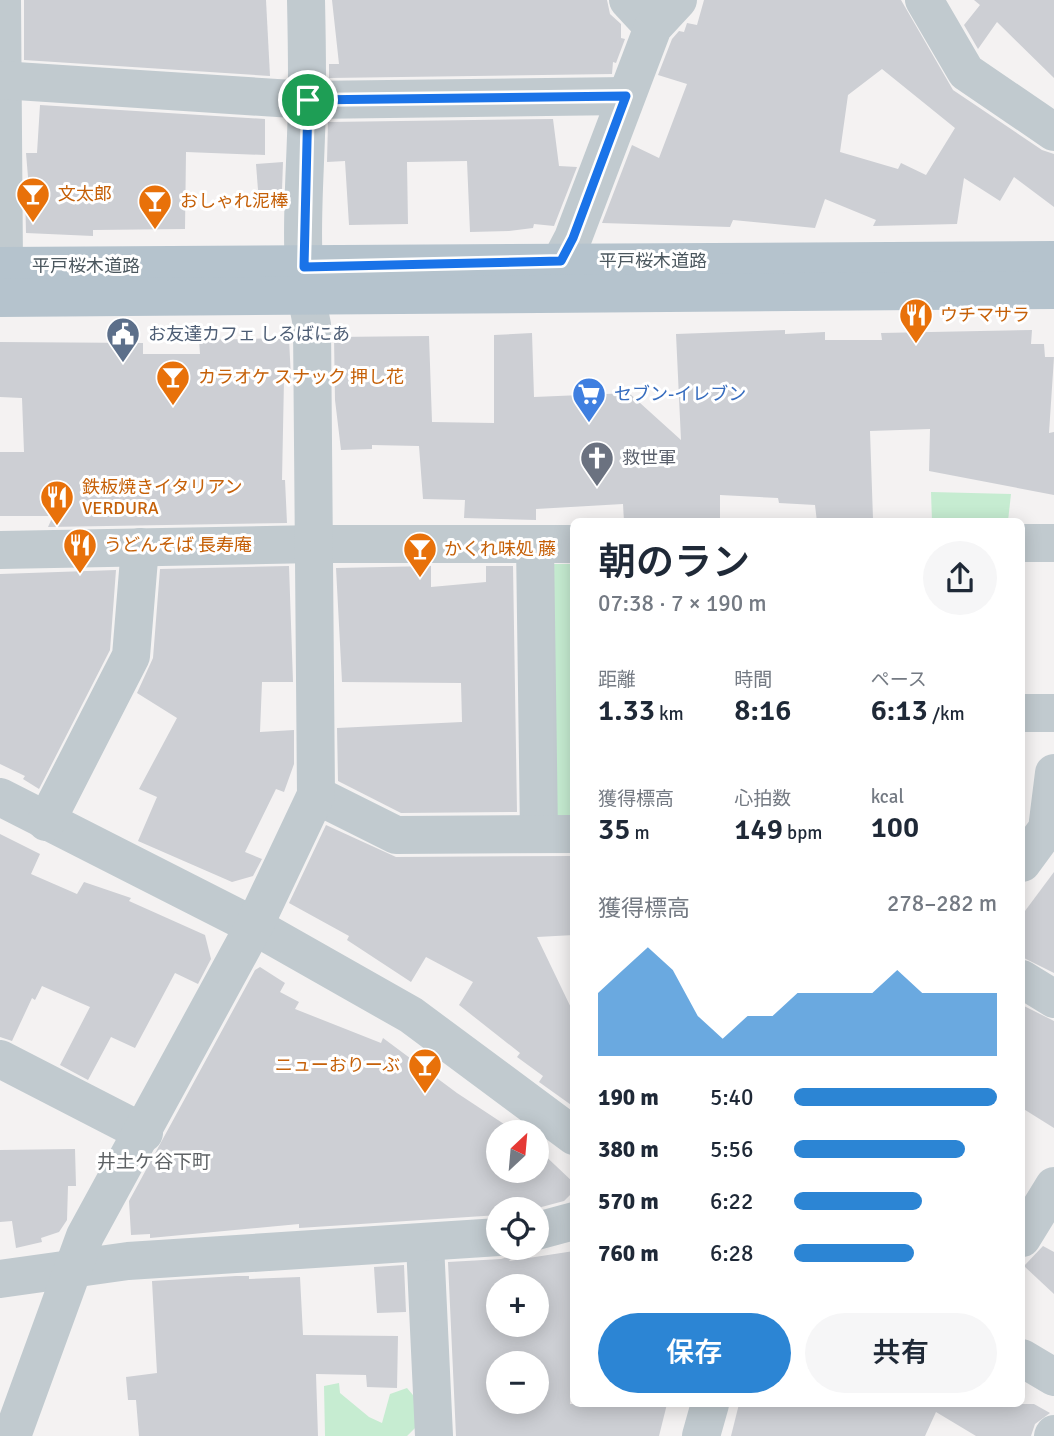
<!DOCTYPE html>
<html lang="ja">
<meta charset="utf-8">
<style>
body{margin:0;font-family:Signika,"Noto Sans JP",sans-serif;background:#f6f6f7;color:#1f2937;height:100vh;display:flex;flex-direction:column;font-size:26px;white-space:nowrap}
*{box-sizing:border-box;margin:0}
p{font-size:23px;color:#747a83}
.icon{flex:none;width:38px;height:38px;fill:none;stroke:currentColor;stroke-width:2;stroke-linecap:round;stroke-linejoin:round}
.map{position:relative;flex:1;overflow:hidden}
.drawer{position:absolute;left:570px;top:518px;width:455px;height:889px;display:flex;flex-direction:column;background:#fff;border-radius:10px;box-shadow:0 4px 18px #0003}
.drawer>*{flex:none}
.needle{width:46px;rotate:26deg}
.fabs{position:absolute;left:486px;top:1120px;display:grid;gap:14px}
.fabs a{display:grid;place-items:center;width:63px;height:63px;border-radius:50%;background:#fff;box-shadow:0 4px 18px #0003;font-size:35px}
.pin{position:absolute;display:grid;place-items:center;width:60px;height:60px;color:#fff;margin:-30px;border:4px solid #fff;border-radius:50%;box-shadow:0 2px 7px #0007}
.round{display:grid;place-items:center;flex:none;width:74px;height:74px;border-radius:37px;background:#f6f6f7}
.summary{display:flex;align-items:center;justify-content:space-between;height:119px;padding:0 28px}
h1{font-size:38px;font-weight:600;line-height:52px}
.metrics{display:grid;grid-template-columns:repeat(3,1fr);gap:10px;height:119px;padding:7px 28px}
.metrics div{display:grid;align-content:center}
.metrics b{font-size:30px;font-weight:600}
.metrics small{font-size:19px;font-weight:400}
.metrics p{font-size:19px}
.chart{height:196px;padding:14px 28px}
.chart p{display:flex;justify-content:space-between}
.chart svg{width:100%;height:126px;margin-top:7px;fill:#2c85d4;opacity:.7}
.button{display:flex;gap:14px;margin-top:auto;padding:14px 28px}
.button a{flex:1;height:80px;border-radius:42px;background:#2c85d4;color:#fff;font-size:28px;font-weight:600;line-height:80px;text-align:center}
.button a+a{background:#f6f6f7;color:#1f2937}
ul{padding:0 28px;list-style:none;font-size:23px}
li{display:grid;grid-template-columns:112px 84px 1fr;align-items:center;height:52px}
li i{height:18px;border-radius:9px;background:#2c85d4}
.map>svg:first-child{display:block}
</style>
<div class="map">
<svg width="1054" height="1436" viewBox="0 0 1054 1436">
<rect width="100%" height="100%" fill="#f4f2f2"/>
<g fill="#c6ecd1">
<polygon points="931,492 1011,494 1008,521 932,521"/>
<rect x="549" y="564" width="25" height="254"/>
<polygon points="339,1383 340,1393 369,1417 382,1423 390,1394 407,1388 418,1401 417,1426 407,1436 325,1436 324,1386"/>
</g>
<g fill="#cdcfd4" fill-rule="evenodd">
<polygon points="24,0 266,0 270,76 24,60"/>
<polygon points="332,0 607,0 610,14 621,24 621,38 625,39 616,63 613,62 612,74 329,78 329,64 339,64"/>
<path d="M704 0H901L953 90 1042 150 1054 154V207L1014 177 1000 201 964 178 957 224 873 226 876 220 825 199 815 228 733 220 730 227 602 223 632 145 659 158 687 84 658 75 672 39 679 31 684 32 687 23 697 25ZM882 69 955 128 926 175 901 163 898 169 840 152 848 95Z"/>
<polygon points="974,0 1054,0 1054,78 997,22 978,49 964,25 980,5"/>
<polygon points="40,105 265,119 265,155 186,152 185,229 93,230 93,236 26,233 25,190 29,189 26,153 37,153"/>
<polygon points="553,119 559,166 577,167 554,226 534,224 533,228 509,231 470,232 467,161 407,162 408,224 349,225 345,161 327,162 328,122"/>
<polygon points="283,162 282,190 258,190 256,164"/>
<polygon points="785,330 785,334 825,332 825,340 882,340 881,333 1032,330 1031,344 1044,344 1045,357 1054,357 1049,433 1054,432 1054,495 929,471 930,429 870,431 873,519 817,522 815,505 779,503 778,498 720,495 720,522 624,522 623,504 536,509 536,520 464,518 465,500 423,499 419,446 372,445 372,449 341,450 335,400 334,337 429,336 432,422 494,423 494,335 532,333 534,397 629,393 681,440 676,334"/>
<polygon points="289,338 291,379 284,379 282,480 285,480 287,523 48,527 53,516 0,516 0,452 24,452 22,398 0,397 0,342 143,343 143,354 200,354 199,340"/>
<polygon points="289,566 293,682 262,682 260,732 294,730 294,764 284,792 276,789 245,852 262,859 253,876 232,882 138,841 157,797 139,789 177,718 137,693 153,658 160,569"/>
<polygon points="431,566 431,587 486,582 486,566 513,566 517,812 401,813 338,781 337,728 462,722 461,683 342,682 336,568"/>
<polygon points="116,570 110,650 39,789 23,779 25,776 0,764 0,574"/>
<polygon points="326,825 396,857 574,856 574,935 537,937 574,1014 574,1107 539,1082 543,1076 517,1057 520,1053 459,1005 473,982 426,957 411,982 347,940 349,936 289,903"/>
<polygon points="0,834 40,854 31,874 77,894 84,882 131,898 129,901 205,935 211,959 198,984 175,973 135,1048 111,1037 88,1080 60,1065 90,1007 42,986 35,1000 32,998 12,1041 0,1037"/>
<polygon points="1054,872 1054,973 1022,957 1022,915"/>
<polygon points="260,967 285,983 280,992 299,1002 295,1009 381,1043 383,1038 457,1093 516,1132 499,1132 499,1171 537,1171 537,1148 574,1183 574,1191 564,1201 534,1209 499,1209 499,1215 299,1228 299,1224 150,1238 150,1234 131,1235 129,1201 255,970"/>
<polygon points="1022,1005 1054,1021 1054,1128 1022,1108"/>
<polygon points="75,1149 76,1186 68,1186 67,1220 59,1232 41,1238 42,1242 16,1248 12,1221 0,1222 0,1150"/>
<polygon points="1043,1246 1054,1252 1054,1294 1024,1266"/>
<path d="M518 1248H521L509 1261 574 1251 570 1404H667L659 1436H456L448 1262 501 1259 511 1256ZM499 1286H537V1325H499ZM499 1363H537V1402H499Z"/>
<polygon points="404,1265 406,1312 377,1313 374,1267"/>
<polygon points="236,1276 249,1276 249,1279 300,1277 303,1335 398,1336 397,1388 367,1387 366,1375 316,1374 318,1436 139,1436 136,1400 128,1400 126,1377 157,1373 152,1281"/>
<polygon points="739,1404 1034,1404 1050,1413 1035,1424 1031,1436 976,1436 936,1412 925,1436 731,1436"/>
</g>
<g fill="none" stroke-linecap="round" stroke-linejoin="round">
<g stroke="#c1cacf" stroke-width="38">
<polyline points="2,0 4,266"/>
<polyline points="628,0 653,27"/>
<polyline points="924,0 966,72 1054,132"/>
<polyline points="0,80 308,100 626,96"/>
<polyline points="561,261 573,238 653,27 678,0"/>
<polyline points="1022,543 1054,543"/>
<polyline points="535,544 539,834"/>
<polyline points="0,550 316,544 574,544"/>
<polyline points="1022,713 1054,713"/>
<polyline points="316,795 396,835 574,834"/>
<polyline points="0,797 254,926 411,1015 574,1136"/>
<polyline points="46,822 131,656 140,547"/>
<polyline points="1022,863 1047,829 1054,773"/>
<polyline points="1022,979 1054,999"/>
<polyline points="0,1059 144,1133"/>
<polyline points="537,1231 574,1221"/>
<polyline points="1022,1238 1054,1186"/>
<polyline points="425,1244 434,1436"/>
<polyline points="0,1279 128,1261 499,1237"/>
<polyline points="1022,1358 1054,1377"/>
<path d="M12 1436 85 1236 254 926 316 795 312 325C298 263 304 199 306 136 308 90 307 45 306 0"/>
<polyline points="701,1436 710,1404"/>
<polyline points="1053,1436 1054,1434"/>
</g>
<g stroke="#b5c3cd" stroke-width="38">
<polyline points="0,266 1054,260"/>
<polyline points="0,298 1054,290"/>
</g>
</g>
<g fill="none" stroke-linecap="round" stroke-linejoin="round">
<g stroke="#fff" stroke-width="14">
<polygon id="route" points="626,96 573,238 561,261 304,267 308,100"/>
</g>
<use href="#route" stroke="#1a73e8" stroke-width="9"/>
</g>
<defs>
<g id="bar-pin" transform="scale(1.75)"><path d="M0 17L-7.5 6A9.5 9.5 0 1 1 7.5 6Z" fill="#e8710a" stroke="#fff"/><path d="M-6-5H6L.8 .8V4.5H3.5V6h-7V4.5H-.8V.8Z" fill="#fff"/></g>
<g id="restaurant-pin" transform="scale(1.75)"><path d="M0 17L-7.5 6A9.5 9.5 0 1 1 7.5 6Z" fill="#e8710a" stroke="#fff"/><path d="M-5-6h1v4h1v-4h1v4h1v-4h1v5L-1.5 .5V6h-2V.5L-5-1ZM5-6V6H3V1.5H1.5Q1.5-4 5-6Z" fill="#fff"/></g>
<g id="civic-pin" transform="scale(1.75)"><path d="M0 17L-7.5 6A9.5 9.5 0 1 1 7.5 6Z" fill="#5c6f8a" stroke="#fff"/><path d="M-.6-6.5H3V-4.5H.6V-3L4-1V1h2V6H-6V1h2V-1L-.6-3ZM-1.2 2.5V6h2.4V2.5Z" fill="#fff"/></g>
<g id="supermarket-pin" transform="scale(1.75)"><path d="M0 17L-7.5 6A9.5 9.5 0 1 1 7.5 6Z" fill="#3f7fe0" stroke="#fff"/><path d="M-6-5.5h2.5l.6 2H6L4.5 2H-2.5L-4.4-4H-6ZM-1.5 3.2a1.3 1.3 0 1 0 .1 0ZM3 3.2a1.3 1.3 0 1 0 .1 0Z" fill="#fff"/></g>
<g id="church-pin" transform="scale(1.75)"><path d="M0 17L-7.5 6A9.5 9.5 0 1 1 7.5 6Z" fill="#6b7280" stroke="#fff"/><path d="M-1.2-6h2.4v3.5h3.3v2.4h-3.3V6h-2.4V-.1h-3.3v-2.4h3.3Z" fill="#fff"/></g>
</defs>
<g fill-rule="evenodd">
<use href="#bar-pin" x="33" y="194"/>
<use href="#bar-pin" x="155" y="201"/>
<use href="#restaurant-pin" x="916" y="315"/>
<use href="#civic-pin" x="123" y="334"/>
<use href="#bar-pin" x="173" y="377"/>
<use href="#supermarket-pin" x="589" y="394"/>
<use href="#church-pin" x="597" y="458"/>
<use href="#restaurant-pin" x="57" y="497"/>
<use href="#restaurant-pin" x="80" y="545"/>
<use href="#bar-pin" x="420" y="549"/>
<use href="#bar-pin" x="425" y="1065"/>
</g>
<g text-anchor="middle" stroke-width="6" stroke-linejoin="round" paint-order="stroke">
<g font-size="18" fill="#c56008" stroke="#fff" text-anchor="start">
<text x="58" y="200">文太郎</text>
<text x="180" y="207">おしゃれ泥棒</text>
<text x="940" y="321">ウチマサラ</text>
<text x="198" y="383">カラオケ スナック 押し花</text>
<text x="82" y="493">鉄板焼きイタリアン<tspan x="82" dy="21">VERDURA</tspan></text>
<text x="104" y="551">うどんそば 長寿庵</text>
<text x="444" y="555">かくれ味処 藤</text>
<text x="400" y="1071" text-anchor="end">ニューおりーぶ</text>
</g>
<g font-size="18" fill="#4b575e" stroke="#fff">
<text x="653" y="267">平戸桜木道路</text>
<text x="86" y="272">平戸桜木道路</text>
</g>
<g font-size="18" fill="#4e5e75" stroke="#fff" text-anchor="start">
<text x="148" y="340">お友達カフェ しるばにあ</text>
</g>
<g font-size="18" fill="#366cbe" stroke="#fff" text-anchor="start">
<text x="614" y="400">セブン-イレブン</text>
</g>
<g font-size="18" fill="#5b616d" stroke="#fff" text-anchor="start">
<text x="622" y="464">救世軍</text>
</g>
<g font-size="19" fill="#5f6366" stroke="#fff">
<text x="154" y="1168">井土ケ谷下町</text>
</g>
</g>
</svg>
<div class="fabs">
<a><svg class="needle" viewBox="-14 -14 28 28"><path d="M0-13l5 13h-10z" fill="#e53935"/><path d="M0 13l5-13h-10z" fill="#747a83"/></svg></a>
<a><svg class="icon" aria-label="locate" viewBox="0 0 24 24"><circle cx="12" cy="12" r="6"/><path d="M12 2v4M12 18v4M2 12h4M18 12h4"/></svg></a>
<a>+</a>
<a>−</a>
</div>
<div class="pin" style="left:308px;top:100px;background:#1e9e55"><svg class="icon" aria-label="arrive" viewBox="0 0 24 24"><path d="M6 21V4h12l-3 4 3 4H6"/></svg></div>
<section class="drawer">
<div class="summary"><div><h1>朝のラン</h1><p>07:38 · 7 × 190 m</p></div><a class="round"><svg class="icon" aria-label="share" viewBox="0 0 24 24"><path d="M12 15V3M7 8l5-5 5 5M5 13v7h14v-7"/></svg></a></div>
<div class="metrics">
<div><p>距離</p><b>1.33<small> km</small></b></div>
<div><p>時間</p><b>8:16</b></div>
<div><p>ペース</p><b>6:13<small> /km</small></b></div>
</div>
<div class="metrics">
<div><p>獲得標高</p><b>35<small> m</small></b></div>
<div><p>心拍数</p><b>149<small> bpm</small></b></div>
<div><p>kcal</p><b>100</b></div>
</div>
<div class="chart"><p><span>獲得標高</span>278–282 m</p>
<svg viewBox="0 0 160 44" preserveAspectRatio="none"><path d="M0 44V22L10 14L20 6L30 14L40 30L50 38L60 30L70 30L80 22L90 22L100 22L110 22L120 14L130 22L140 22L150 22L160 22V44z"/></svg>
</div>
<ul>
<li><b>190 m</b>5:40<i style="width:100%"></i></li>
<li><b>380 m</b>5:56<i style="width:84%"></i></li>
<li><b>570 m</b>6:22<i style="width:63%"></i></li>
<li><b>760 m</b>6:28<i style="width:59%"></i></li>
</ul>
<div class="button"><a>保存</a><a>共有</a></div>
</section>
</div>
